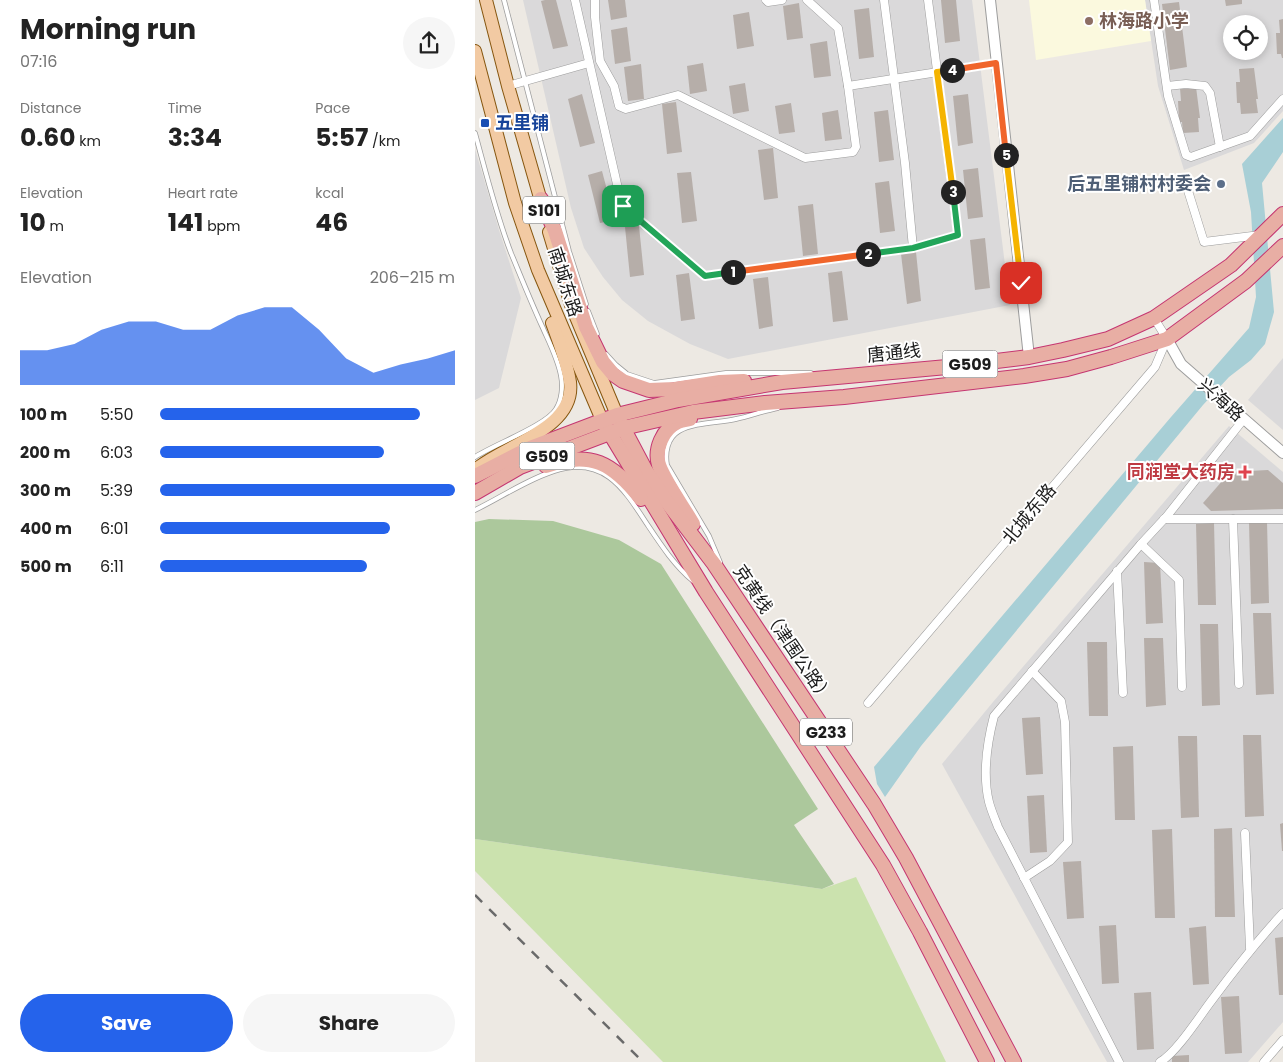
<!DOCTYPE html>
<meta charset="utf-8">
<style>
body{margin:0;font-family:Poppins,"Noto Sans SC",sans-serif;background:#f6f6f6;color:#222;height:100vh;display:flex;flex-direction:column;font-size:19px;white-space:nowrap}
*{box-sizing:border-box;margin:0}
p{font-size:16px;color:#767676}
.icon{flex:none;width:28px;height:28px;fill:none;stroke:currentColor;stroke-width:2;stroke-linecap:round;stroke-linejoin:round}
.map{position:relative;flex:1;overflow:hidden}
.details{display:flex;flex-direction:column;background:#fff;width:475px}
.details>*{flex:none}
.buttons{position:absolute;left:748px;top:15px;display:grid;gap:10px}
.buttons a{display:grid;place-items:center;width:45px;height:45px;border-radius:50%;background:#fff;box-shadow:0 2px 8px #0003;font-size:25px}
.pin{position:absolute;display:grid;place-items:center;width:42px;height:42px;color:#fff;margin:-21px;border-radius:10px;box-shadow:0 2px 8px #0006}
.km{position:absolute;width:25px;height:25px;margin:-12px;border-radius:50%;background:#222;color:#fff;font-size:14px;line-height:25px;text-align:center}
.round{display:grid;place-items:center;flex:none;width:52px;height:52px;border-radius:26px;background:#f6f6f6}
.overview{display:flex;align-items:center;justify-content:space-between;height:85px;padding:0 20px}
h1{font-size:28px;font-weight:700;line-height:38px}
.metrics{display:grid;grid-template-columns:repeat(3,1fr);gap:8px;height:85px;padding:5px 20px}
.metrics div{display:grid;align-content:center}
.metrics b{font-size:25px;font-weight:700}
.metrics small{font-size:14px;font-weight:400}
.metrics p{font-size:14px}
.chart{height:140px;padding:10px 20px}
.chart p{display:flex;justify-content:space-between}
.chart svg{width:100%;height:90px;margin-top:5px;fill:#2563eb;opacity:.7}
.button{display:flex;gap:10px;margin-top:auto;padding:10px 20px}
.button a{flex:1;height:58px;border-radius:30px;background:#2563eb;color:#fff;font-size:20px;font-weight:700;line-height:58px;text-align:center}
.button a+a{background:#f6f6f6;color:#222}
ul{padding:0 20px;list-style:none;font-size:16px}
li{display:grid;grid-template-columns:80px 60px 1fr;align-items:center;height:38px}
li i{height:12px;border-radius:6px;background:#2563eb}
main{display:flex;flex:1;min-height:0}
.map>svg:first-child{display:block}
</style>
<main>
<section class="details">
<div class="overview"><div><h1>Morning run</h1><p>07:16</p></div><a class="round"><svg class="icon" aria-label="share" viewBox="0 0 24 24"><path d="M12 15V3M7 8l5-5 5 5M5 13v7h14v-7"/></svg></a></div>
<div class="metrics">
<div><p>Distance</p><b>0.60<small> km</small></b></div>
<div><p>Time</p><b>3:34</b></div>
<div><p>Pace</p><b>5:57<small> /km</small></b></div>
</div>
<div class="metrics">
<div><p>Elevation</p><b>10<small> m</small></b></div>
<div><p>Heart rate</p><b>141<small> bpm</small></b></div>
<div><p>kcal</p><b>46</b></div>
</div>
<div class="chart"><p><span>Elevation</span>206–215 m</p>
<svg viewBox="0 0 160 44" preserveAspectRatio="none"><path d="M0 44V27L10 27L20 24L30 17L40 13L50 13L60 17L70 17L80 10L90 6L100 6L110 17L120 31L130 38L140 34L150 31L160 27V44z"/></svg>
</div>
<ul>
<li><b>100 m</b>5:50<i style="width:88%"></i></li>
<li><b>200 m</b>6:03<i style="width:76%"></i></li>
<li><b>300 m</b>5:39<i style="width:100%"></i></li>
<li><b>400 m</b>6:01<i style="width:78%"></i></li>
<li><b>500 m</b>6:11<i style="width:70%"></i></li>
</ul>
<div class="button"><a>Save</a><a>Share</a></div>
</section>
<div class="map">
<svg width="808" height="1062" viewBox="0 0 808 1062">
<rect width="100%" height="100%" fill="#ede9e3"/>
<g fill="#dad9da" fill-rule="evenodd">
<polygon points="48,0 497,0 535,305 253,359 215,344 173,321 147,300 128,277 109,248 96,208"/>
<path d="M670 0H808V111L779 143 709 170 683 86ZM756 24H784V51H756Z"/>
<polygon points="0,149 24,230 46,298 24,388 0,400"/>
<polygon points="808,358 808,430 773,400"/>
<polygon points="754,426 808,472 808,1022 773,1062 632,1062 467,764 518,702"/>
</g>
<polygon fill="#fbf9de" points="554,0 670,0 676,41 561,60"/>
<polygon fill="#cbe2ae" points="0,839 347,889 381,877 471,1062 188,1062 0,871"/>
<polygon fill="#acc89c" points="14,519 78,521 144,540 186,564 343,809 319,825 359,884 347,889 0,839 0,522"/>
<polygon fill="#a8cfd6" points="808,118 808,152 787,183 799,312 790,344 776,360 754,377 728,405 446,746 410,797 402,784 399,767 696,417 774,328 781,297 776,212 767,164"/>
<g fill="#b6aea9">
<polygon points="70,0 81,0 93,46 78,49 66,1"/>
<polygon points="133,0 150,0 152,17 136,20"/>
<polygon points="466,0 481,0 485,41 470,43"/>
<polygon points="750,0 767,0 767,4 751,6"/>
<polygon points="704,2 712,67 695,70 687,4"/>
<polygon points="324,3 328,38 312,40 308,6"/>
<polygon points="394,8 399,57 384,59 379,10"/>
<polygon points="274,12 279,46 262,49 258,15"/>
<polygon points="808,19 808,58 807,58 806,54 802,54 801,33 805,33 804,20"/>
<polygon points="152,27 156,61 140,64 136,30"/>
<polygon points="352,41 356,76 339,78 335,44"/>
<polygon points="228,63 232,91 215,94 212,66"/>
<polygon points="166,64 169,99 153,101 149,67"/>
<polygon points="779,68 783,99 781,99 783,113 766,114 765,103 762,103 761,82 765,82 764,69"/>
<polygon points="270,83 274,111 258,114 254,86"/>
<polygon points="721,87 725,118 723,118 724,132 708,133 707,122 704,122 703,101 706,101 705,88"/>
<polygon points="107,94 120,143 105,147 93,99"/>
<polygon points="493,94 498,143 483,146 478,96"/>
<polygon points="201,102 207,152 192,154 187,104"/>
<polygon points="316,103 320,132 304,134 300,106"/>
<polygon points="363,110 367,139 350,141 347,113"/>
<polygon points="413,110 419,160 404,162 399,112"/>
<polygon points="298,148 303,198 289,200 283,150"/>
<polygon points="503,168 508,217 493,219 488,170"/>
<polygon points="127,171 140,220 125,223 113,175"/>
<polygon points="216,172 222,221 207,223 202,173"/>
<polygon points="414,181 420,231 405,233 400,183"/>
<polygon points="338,204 343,254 328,256 323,206"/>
<polygon points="164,226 169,275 155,277 150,227"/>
<polygon points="510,238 515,288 500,290 495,240"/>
<polygon points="441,252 446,301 432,304 426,254"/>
<polygon points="367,271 373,320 358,322 353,273"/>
<polygon points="214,273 220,319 206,321 201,275"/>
<polygon points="293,277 298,326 284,329 278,279"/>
<polygon points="793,470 808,483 808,509 736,511 728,503 755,472"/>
<polygon points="774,522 792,522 794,603 776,604"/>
<polygon points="739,523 741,605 723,605 721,524"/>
<polygon points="669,562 685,563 688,623 671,624"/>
<polygon points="778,613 796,613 799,694 781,695"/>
<polygon points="725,624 743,624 745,705 727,706"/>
<polygon points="669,638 688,638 691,705 671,707"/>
<polygon points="612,642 632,642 633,716 614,716"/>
<polygon points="565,717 568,774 551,775 547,718"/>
<polygon points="768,735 786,735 789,816 770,817"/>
<polygon points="703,736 722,736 724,817 706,818"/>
<polygon points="658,746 660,820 640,820 638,747"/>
<polygon points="569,795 572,852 555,853 552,796"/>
<polygon points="808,823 808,851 807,851 805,824"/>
<polygon points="757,828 760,917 740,917 739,829"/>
<polygon points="697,829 700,918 680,918 677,830"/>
<polygon points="606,861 609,918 592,919 588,862"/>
<polygon points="641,925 644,983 627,984 624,926"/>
<polygon points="731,926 734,984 718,985 714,928"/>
<polygon points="808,937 808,995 804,995 800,938"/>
<polygon points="676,992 679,1049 662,1050 659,993"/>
<polygon points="764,996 767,1053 750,1054 746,997"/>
<polygon points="714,1055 714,1062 697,1062 697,1056"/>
</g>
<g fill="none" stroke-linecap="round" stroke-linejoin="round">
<g stroke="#9d9d9d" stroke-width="5.5">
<g id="service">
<polyline points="29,0 94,251 111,304"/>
<path d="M0 133C11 173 21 214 36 253 46 277 56 302 67 326 74 342 83 359 86 376 88 386 87 400 81 409 72 425 18 445 0 457"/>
<polyline points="113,311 122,334"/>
<polyline points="131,354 141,365 152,374 179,383 251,373 336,373"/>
<path d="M0 510C25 498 53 479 79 471 129 455 149 489 172 524 186 545 199 565 218 581"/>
<path d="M245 562 234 536 192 465C190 453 192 438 204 431 220 422 243 423 261 419 275 416 288 411 303 408"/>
</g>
</g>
<g stroke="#9d9d9d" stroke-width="9">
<g id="minor">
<polyline points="100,0 147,206 230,276 438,248 430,163 409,0"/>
<polyline points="120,0 120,17 125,61 139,86 144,106 151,109 203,95 330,158 378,152 381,147 373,86 363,28 332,0"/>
<polyline points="291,0 293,2 307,0"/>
<polyline points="679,0 693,96 711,155 716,157 775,136 808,99"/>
<polyline points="33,86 114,63"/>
<polyline points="373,86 521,63"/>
<polyline points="692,86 711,84 730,86 735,93 745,147"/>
<polyline points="710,181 729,242 785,235"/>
<polyline points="438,248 483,235 453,0"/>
<polyline points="689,519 808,519"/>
<polyline points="758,519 764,684"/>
<polyline points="666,544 704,580 707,687"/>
<polyline points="642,571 648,693"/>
<polyline points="393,703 680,367 692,339 679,318"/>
<polyline points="770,833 775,948"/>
<polyline points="549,878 575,861 593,842 590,722 586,701 557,671"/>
<path d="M644 1062 523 827C520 819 516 810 514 802 507 773 512 743 519 716L666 544 692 516 768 420"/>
<path d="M685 1062C702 1052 724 1017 737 1000 760 969 782 941 808 913"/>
<polyline points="789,1062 808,1040"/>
</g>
</g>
<g stroke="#9d9d9d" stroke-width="12">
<g id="tertiary">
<polyline points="515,0 554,357"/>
<polyline points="692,339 706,364 808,453"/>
</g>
</g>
<g stroke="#86560f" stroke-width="14">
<g id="primary">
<polyline points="11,0 33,86 68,208"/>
<polyline points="0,51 40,203 63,270 127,420"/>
<polyline points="74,232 96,305 142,415"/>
<path d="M0 470C29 445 101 429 95 382 92 362 84 342 77 323"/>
</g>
</g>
<g stroke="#c53671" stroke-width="16">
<g id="trunk">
<polyline points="66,199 80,231 111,327 128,362 138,374 148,381 174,390 200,389 245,382 269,381"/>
<path d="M215 419C211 420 207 420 203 422 188 429 179 449 184 465 191 484 208 506 218 524"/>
<polyline points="144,420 171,471 192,502 239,564 399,804 431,858 539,1062"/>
<polyline points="130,425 231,592 408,865 445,932 512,1062"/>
<path d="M71 466C115 450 138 463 166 499"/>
<polyline points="0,476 55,448 142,415 203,400 307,382 472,367 554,357 588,350 633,339 679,318 756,265 808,214"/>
<polyline points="0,493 45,467 148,428 218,412 290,403 369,397 549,376 592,369 636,357 692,339 771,281 808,246"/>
</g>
</g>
<use href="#service" stroke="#fff" stroke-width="4"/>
<use href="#minor" stroke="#fff" stroke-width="8"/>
<use href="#tertiary" stroke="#fff" stroke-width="10"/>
<use href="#primary" stroke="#f2caa3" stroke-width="12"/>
<use href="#trunk" stroke="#e8aea4" stroke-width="14"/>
<polyline stroke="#6a6a6a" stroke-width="2.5" stroke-dasharray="10 10" stroke-linecap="butt" points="0,895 168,1062"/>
</g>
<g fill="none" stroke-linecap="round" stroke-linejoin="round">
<g stroke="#fff" stroke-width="10">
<polyline id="split-1" points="148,206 230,276 258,272"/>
</g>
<g stroke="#fff" stroke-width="10">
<polyline id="split-2" points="258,272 393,254"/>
</g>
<g stroke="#fff" stroke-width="10">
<polyline id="split-3" points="393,254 438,248 483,235 478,192"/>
</g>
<g stroke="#fff" stroke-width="10">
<polyline id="split-4" points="477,70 462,72 478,192"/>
</g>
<g stroke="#fff" stroke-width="10">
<polyline id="split-5" points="477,70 521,63 531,155"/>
</g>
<g stroke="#fff" stroke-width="10">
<polyline id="split-6" points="531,155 546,283"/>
</g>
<use href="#split-1" stroke="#22a559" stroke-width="6"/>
<use href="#split-2" stroke="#f0652b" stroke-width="6"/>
<use href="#split-3" stroke="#22a559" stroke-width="6"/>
<use href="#split-4" stroke="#f5b400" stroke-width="6"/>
<use href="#split-5" stroke="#f0652b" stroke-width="6"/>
<use href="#split-6" stroke="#f5b400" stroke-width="6"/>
</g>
<circle fill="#8d6e63" stroke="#fff" stroke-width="2" cx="614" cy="21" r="5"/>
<rect fill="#1a4fb4" stroke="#fff" stroke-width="2" x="5" y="118" width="10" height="10" rx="2.5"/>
<circle fill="#5c6f8a" stroke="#fff" stroke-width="2" cx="746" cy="184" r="5"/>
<path fill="#e0444e" stroke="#fff" stroke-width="2" d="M767.5 464.5h5v5h5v5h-5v5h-5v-5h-5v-5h5z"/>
<g text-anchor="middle" stroke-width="4" stroke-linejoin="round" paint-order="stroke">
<g fill="#fff" stroke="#606060" stroke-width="1">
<rect x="48" y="196.5" width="42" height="27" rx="4"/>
<rect x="467.5" y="350.5" width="55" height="27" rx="4"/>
<rect x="44.5" y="442.5" width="55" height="27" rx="4"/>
<rect x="325" y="718.5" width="52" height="27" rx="4"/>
</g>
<g font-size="16" font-weight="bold" fill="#1c1c1c">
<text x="69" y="216">S101</text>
<text x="495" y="370">G509</text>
<text x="72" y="462">G509</text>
<text x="351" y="738">G233</text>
</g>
<g font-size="18" font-weight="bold" fill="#785e54" stroke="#fff" text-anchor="start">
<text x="624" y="27">林海路小学</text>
</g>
<g font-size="18" font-weight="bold" fill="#164399" stroke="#fff" text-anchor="start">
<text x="20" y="129">五里铺</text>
</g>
<g font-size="18" font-weight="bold" fill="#4e5e75" stroke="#fff" text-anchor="end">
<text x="736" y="190">后五里铺村村委会</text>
</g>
<g font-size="18" fill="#1c1c1c" stroke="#fff">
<text transform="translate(90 282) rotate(72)" y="6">南城东路</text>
<text transform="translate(419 353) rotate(-6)" y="6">唐通线</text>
<text transform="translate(746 400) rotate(41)" y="6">兴海路</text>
<text transform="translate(554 514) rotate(-50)" y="6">北城东路</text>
<text transform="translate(308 634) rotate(56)" y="6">克黄线（津围公路）</text>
</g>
<g font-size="18" font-weight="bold" fill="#be3a42" stroke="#fff" text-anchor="end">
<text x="760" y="478">同润堂大药房</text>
</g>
</g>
</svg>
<div class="buttons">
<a><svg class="icon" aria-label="locate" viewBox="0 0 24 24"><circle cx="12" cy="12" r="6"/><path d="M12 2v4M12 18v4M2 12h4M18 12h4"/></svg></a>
</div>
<div class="pin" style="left:148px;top:206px;background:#1e9e55"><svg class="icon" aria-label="arrive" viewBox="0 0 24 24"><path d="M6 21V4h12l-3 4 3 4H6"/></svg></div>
<div class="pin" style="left:546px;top:283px;background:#d93025"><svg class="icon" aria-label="check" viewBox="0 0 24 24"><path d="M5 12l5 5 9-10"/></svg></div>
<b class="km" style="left:258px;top:272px">1</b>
<b class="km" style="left:393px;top:254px">2</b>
<b class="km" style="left:478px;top:192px">3</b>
<b class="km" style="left:477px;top:70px">4</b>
<b class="km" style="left:531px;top:155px">5</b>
</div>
</main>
